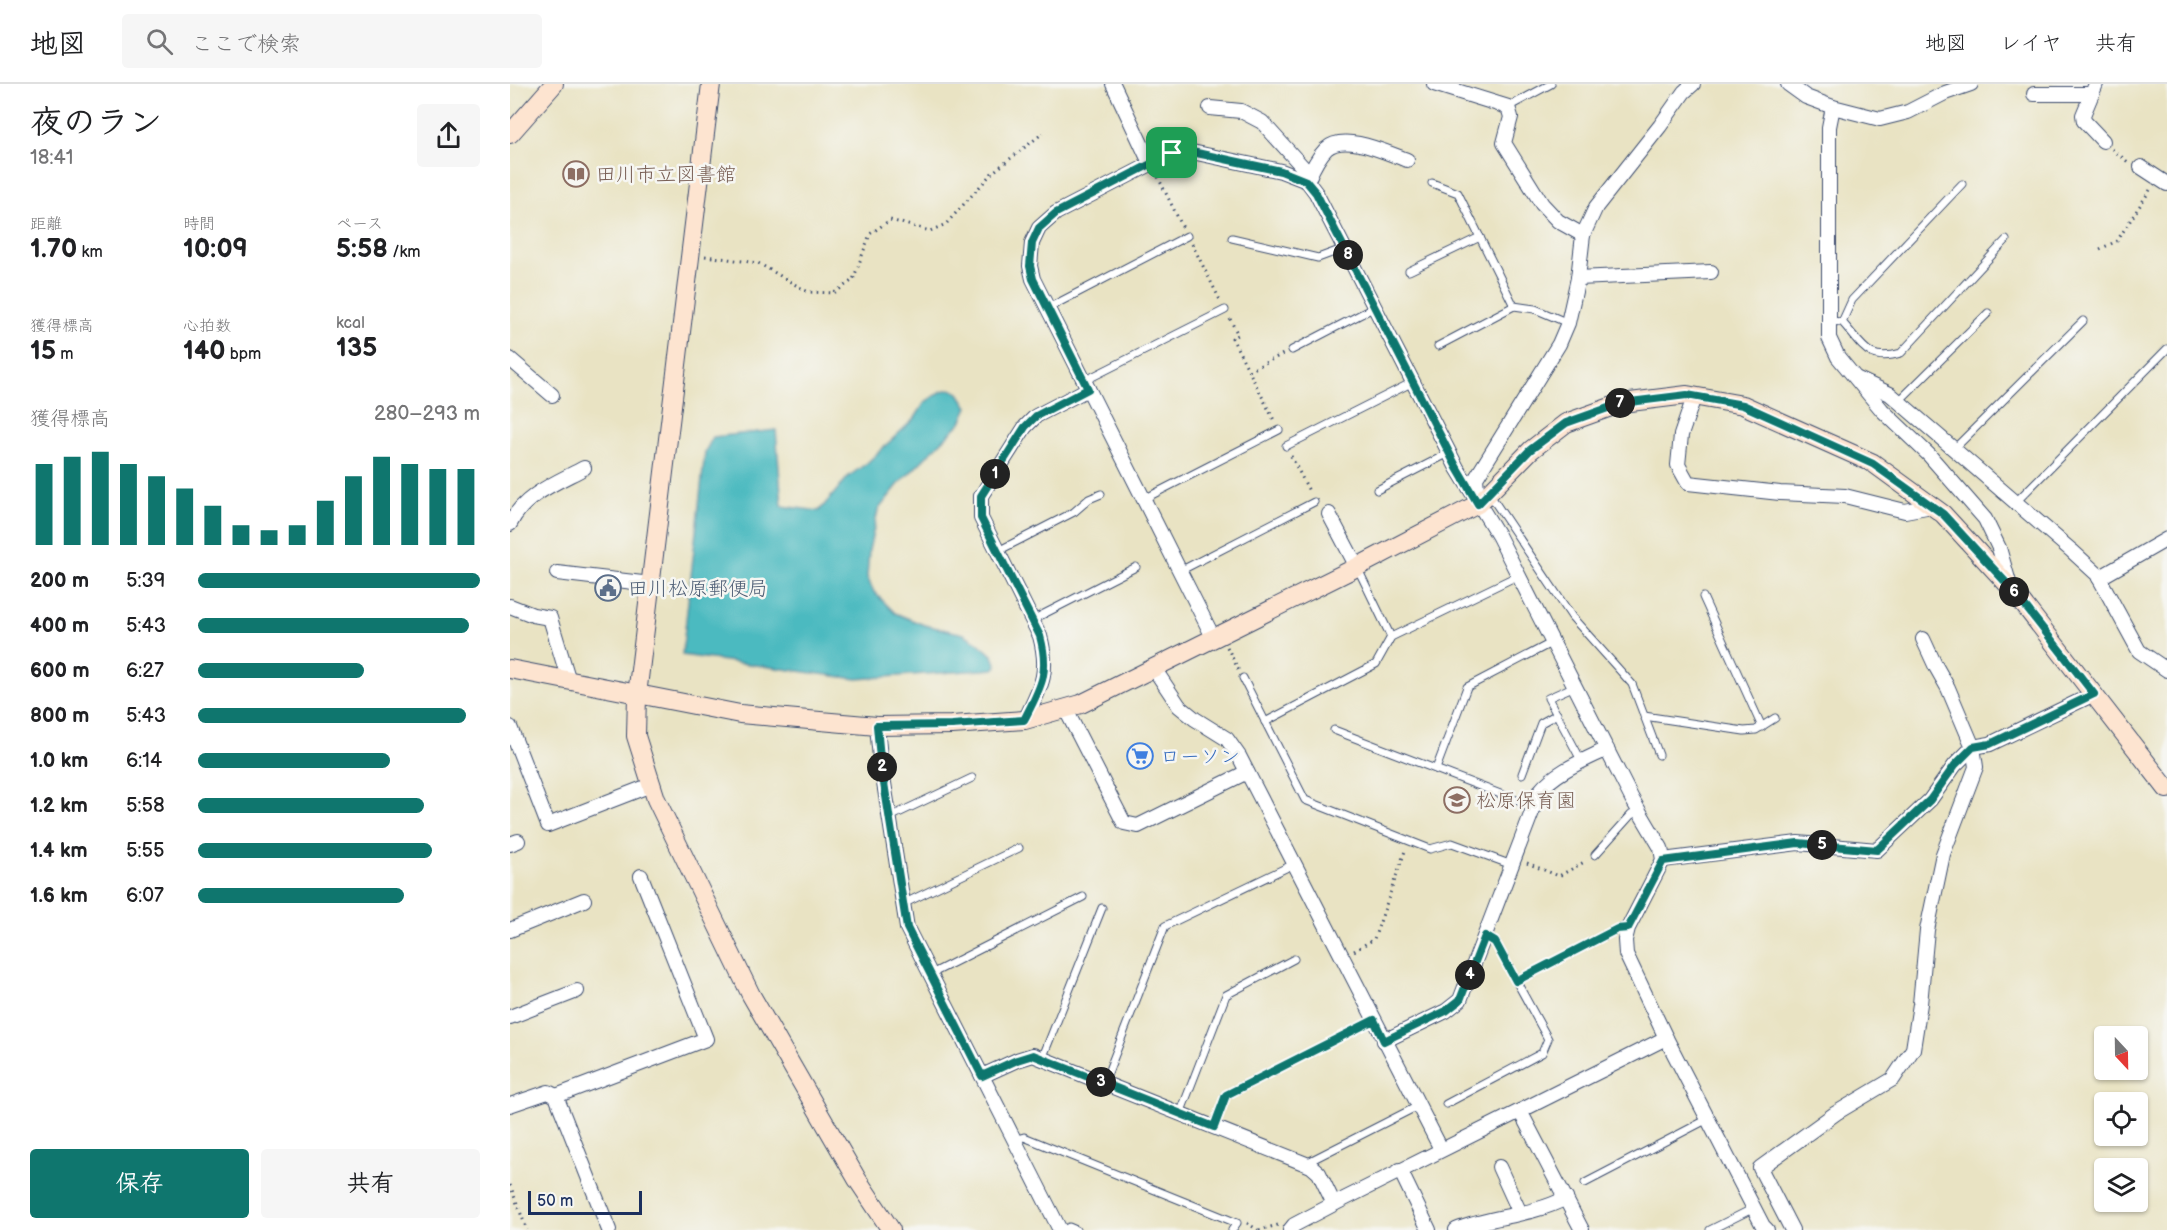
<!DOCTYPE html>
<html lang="ja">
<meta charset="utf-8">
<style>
body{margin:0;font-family:"Balsamiq Sans","Klee One",sans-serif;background:#f6f6f6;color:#202124;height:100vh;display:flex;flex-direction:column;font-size:22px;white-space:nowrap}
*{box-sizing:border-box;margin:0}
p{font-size:20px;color:#757577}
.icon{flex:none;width:33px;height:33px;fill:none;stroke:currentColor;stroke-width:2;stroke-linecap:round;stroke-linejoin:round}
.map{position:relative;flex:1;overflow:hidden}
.details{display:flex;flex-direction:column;background:#fff;width:510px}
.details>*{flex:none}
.needle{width:39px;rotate:158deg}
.fabs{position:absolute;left:1584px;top:942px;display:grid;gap:12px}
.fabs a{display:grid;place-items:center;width:54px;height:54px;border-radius:6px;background:#fff;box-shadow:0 2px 4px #0004;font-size:30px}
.scale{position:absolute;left:18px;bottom:15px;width:114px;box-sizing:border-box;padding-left:6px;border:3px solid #1b2f5e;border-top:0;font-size:16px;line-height:21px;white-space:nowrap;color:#1b2f5e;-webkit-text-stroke:4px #f6f6f2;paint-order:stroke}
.pin{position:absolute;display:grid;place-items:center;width:51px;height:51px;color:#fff;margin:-26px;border-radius:12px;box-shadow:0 3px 9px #0006}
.km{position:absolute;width:30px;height:30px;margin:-15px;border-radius:50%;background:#222;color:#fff;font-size:16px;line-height:30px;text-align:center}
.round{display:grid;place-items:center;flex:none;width:63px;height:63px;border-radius:6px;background:#f6f6f6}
.summary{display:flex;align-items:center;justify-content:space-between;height:102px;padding:0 30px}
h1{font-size:33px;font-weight:800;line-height:45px}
.metrics{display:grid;grid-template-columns:repeat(3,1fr);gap:9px;height:102px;padding:6px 30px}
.metrics div{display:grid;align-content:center}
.metrics b{font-size:26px;font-weight:800}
.metrics small{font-size:16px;font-weight:400}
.metrics p{font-size:16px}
.chart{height:168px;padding:12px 30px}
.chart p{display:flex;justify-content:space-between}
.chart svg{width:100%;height:108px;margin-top:6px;stroke:#0f766e;stroke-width:6}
.primary-button{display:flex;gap:12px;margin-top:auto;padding:12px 30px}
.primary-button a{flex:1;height:69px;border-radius:6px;background:#0f766e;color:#fff;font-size:24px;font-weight:800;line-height:69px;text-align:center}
.primary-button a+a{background:#f6f6f6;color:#202124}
ul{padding:0 30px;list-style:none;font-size:20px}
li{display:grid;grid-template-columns:96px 72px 1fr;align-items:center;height:45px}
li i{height:15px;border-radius:8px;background:#0f766e}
header{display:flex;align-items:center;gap:36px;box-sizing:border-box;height:84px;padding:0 30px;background:#fff;border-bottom:2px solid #e0e0e0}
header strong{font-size:28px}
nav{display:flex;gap:33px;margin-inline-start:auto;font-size:21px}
.search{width:420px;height:54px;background:#f6f6f6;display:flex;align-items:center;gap:15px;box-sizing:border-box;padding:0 21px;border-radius:6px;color:#757577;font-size:22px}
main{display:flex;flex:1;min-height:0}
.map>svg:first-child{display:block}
</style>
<header>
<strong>地図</strong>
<div class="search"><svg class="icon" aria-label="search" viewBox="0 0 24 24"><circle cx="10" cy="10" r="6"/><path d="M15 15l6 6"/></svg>ここで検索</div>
<nav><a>地図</a><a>レイヤ</a><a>共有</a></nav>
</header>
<main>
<section class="details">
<div class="summary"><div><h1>夜のラン</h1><p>18:41</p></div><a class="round"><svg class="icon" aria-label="share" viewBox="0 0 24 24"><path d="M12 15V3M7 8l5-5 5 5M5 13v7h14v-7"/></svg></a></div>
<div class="metrics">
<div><p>距離</p><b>1.70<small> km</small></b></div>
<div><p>時間</p><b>10:09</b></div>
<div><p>ペース</p><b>5:58<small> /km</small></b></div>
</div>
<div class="metrics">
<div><p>獲得標高</p><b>15<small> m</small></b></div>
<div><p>心拍数</p><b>140<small> bpm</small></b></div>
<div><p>kcal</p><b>135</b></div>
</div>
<div class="chart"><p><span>獲得標高</span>280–293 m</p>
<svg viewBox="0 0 160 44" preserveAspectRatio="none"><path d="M5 44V11M15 44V8M25 44V6M35 44V11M45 44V16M55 44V21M65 44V28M75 44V36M85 44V38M95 44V36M105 44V26M115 44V16M125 44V8M135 44V11M145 44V13M155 44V13"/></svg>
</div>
<ul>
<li><b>200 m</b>5:39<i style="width:100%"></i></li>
<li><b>400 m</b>5:43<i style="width:96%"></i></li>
<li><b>600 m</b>6:27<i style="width:59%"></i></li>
<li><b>800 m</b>5:43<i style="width:95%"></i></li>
<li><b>1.0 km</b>6:14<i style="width:68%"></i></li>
<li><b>1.2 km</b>5:58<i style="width:80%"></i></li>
<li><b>1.4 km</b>5:55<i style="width:83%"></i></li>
<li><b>1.6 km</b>6:07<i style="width:73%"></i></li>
</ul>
<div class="primary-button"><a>保存</a><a>共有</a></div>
</section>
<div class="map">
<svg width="1657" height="1146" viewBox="0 0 1657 1146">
<rect width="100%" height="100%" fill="#f6f6f2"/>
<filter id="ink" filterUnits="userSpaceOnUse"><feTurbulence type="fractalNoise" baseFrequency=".0167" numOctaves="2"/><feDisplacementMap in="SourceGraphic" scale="12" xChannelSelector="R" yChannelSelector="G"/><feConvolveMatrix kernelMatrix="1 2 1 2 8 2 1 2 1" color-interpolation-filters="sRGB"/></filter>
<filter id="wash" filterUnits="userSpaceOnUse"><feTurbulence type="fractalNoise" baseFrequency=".008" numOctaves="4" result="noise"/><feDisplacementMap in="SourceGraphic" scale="24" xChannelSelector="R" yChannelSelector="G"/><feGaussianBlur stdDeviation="1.35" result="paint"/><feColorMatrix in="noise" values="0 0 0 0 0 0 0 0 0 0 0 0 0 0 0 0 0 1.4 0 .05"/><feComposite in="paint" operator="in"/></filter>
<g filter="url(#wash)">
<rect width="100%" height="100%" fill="#e9e3c3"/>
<polygon fill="#4bbac0" stroke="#33748f" stroke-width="1.5" points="441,305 449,309 458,323 451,338 388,401 368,426 359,466 357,493 364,508 385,529 414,541 454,550 467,558 483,572 487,582 484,585 347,595 172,571 195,368 203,353 266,346 272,422 309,427 339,392 357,379 405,334 415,318 432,307"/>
</g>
<g filter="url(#ink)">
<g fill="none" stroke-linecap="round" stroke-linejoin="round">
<g stroke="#3a4a6d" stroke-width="9">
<g id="lane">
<polyline points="998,23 1041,0"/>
<polyline points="922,99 948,109 1004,222"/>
<polyline points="722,154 808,174 835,164"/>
<polyline points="899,187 970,153"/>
<polyline points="538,224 677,152"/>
<path d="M1319 237 1332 238C1353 261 1357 279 1391 269L1496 156"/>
<polyline points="1332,238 1342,216 1452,100"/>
<polyline points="928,262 1004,222 1025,225 1058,239"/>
<polyline points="782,266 865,223"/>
<polyline points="574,297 715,226"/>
<polyline points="1389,317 1478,229"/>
<polyline points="776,362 903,298"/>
<polyline points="1444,365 1573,237"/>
<polyline points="867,406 939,369"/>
<polyline points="980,411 1062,533 1122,600 1149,671"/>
<polyline points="634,415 769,346"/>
<polyline points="1506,418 1657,265"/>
<polyline points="488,467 564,428 579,415 591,410"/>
<polyline points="847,483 881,553"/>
<polyline points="670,487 804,418"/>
<polyline points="1193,513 1252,643"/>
<polyline points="522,536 626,483"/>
<polyline points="733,594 795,716 920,765 942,759 1002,781"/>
<polyline points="1065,602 1038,614 1072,678"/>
<polyline points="1134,632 1234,647 1246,646 1265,634"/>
<polyline points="755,638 866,580 881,553 1009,491"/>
<polyline points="824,646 1024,723"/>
<polyline points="926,685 957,603 1043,558"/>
<polyline points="1012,690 1031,639 1047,630"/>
<polyline points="380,733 462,694"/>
<polyline points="1085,771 1121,731 1129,727"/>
<polyline points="393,820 509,764"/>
<polyline points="421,890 573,813"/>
<polyline points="1006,897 1107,845 1118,844"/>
<polyline points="532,975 592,824"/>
<polyline points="594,999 655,842 784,780"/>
<polyline points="936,1020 1032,969 1038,955 985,858 975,852"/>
<polyline points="670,1030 716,911 784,875"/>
<polyline points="704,1043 716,1011 864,936"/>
<polyline points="504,1056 514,1053 727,1139 722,1146"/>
<polyline points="796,1079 908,1022"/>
<polyline points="1075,1099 1198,1035"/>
<polyline points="554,1146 559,1143 566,1146"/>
<polyline points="1200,1146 1244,1124"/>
</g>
</g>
<g stroke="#3a4a6d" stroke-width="16">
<g id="street">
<polyline points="603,0 641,81"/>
<polyline points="924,0 998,23 1001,33 994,59 1032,120 1048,137 1073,151"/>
<polyline points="1278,0 1296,13 1323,23 1370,35 1398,28 1435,9 1461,0"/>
<polyline points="1586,0 1573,31 1574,37 1593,57"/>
<polyline points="1524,10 1582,10"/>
<polyline points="1323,23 1319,43 1319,254 1328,273 1372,326 1419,371 1475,435 1489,464 1500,502"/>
<polyline points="700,24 731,27 752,38 800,91"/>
<polyline points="1631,83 1657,100"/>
<path d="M797 97C802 86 807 74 816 65 834 48 877 69 897 76"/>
<polyline points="1068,194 1201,188"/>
<polyline points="0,275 42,311"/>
<polyline points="1348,295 1380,310 1562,467 1587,490 1629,567 1657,586"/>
<polyline points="1184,313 1171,351 1168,381 1178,399 1270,409 1335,412 1395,427 1422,422"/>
<polyline points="968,417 966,394 1049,260 1058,239 1068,194 1073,151 1086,123 1150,42 1174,8 1183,0"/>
<polyline points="819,430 847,483"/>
<path d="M0 440C13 411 48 398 74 384"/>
<polyline points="47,489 141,500"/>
<polyline points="1589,494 1657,455"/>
<polyline points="0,522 23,531 40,534 59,597"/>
<polyline points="703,553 523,195 520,182 522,159 529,144 546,129 662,69 682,68 771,87 797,97 806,109 947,384 988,451 1122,715 1151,764 1153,776 1118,844 1115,856 1116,870 1156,954 1253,1142 1257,1146"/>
<polyline points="643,583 669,622 685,635 717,655 729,672 931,1065"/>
<polyline points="555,624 614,739 628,742 737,688"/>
<path d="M515 636C531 603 540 589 530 552L471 434V412L515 343 526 332 578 305"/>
<polyline points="367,642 370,674 397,844 550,1146"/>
<polyline points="0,643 38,741 141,701"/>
<polyline points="0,760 8,757"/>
<polyline points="1153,776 1288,759 1367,766 1420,716 1445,681 1463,663 1480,660 1584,610"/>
<polyline points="0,846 74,816"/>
<polyline points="0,933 67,907"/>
<path d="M874 957 936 927 950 916 1030 707C1046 687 1075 676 1097 665"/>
<polyline points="472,992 507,976 523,971 801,1082 809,1089 824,1120"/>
<polyline points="46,1012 196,955 131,792"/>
<polyline points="0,1021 38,1008 46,1012 99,1146"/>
<polyline points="1010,1027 1072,1146"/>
<polyline points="989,1083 1010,1129"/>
<polyline points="890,1086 919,1146"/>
<polyline points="780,1146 784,1141 824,1120 1156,954"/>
<path d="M946 1146C981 1132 1022 1132 1056 1114"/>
<polyline points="1282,1146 1250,1084 1326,1029 1383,995 1403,965 1410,920 1417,846 1433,770 1466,683 1463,663 1438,604 1425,581 1413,555"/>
</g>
</g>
<g stroke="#3a4a6d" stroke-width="20">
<g id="secondary">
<polyline points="201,0 127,611 126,652 146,715 241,911 347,1095 381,1146"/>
<polyline points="0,50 44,0"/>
<polyline points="0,585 230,630 367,642 442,641 515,636 571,620 847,483 968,420 1021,366 1056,339 1112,319 1177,311 1233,321 1363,379 1433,430 1501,504 1657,705"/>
</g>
</g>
<g stroke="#3a4a6d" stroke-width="3" stroke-dasharray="1.5 4.5" stroke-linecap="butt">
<polyline points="1602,65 1618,78"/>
<polyline points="648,93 673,144"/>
<polyline points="682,160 710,216"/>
<polyline points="1590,165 1607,157 1640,106"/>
<polyline points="195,172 248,179 298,208 324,209 343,196 360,150 380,136 420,147 436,140 482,89 533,49"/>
<polyline points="720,235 728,251 722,254 764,336"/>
<polyline points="739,287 773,270"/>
<polyline points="781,372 800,409"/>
<polyline points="717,563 729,587"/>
<polyline points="1017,779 1049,792 1076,777"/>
<polyline points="844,867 864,855 895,767"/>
<polyline points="0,1101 17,1146"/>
<polyline points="737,1139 748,1146"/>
<polyline points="749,1146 768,1141"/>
</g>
<use href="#lane" stroke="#fff" stroke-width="7"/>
<use href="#street" stroke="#fff" stroke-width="14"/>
<use href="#secondary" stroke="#fde4d0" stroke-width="18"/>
</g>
</g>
<g fill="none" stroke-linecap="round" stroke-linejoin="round" filter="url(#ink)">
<g stroke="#fff" stroke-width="12">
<path id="route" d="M682 68 771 87 796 97 806 109 947 384 968 420 1020 366 1056 339 1112 319 1177 311 1233 321 1363 380 1433 430 1501 504 1584 610 1480 660 1463 663 1445 681 1420 716 1367 766 1288 759 1153 777 1118 844 1107 845 1006 897 985 858 975 852 950 916 936 927 874 957 864 936 716 1011 704 1043 523 971 507 976 472 992 397 844 370 674 367 642 442 641 514 636C531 603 540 589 530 552L471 434V412L515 343 526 332 578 305 523 195 520 182 522 159 529 144 546 129 662 69Z"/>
</g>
<use href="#route" stroke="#0f766e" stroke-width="8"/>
</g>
<defs>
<g id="library-ring" transform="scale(1.35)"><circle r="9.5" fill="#f6f6f2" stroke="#8d6e63" stroke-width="1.5"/><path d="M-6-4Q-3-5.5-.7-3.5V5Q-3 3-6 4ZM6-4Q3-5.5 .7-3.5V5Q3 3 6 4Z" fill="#8d6e63"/></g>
<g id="civic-ring" transform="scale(1.35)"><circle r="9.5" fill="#f6f6f2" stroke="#5c6f8a" stroke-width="1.5"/><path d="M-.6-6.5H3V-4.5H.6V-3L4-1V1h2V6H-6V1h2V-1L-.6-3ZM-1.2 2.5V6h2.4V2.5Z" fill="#5c6f8a"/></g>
<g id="supermarket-ring" transform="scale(1.35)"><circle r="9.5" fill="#f6f6f2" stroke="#3f7fe0" stroke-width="1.5"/><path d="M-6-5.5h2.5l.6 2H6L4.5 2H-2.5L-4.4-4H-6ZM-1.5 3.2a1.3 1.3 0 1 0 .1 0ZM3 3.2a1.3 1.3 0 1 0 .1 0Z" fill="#3f7fe0"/></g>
<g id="school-ring" transform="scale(1.35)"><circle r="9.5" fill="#f6f6f2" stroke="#8d6e63" stroke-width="1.5"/><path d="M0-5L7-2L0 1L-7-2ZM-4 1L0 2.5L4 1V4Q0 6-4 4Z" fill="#8d6e63"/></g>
</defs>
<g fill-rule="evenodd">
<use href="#library-ring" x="66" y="90"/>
<use href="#civic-ring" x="98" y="504"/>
<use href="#supermarket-ring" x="630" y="672"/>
<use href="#school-ring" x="947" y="716"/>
</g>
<g text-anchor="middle" stroke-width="5" stroke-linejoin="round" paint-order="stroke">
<g font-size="20" fill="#785e54" stroke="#f6f6f2" text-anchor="start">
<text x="86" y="97">田川市立図書館</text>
<text x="966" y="723">松原保育園</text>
</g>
<g font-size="20" fill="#4e5e75" stroke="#f6f6f2" text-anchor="start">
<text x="118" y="511">田川松原郵便局</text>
</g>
<g font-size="20" fill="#366cbe" stroke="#f6f6f2" text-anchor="start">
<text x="650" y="679">ローソン</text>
</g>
</g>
</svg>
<div class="fabs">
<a><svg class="needle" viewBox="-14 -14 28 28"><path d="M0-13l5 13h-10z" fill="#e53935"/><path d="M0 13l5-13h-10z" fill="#757577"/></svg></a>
<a><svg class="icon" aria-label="locate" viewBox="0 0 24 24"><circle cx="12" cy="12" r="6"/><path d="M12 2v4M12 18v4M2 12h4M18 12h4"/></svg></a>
<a><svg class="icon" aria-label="layers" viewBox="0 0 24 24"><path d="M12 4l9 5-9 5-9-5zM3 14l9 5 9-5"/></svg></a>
</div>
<div class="scale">50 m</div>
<div class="pin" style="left:662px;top:69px;background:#1e9e55"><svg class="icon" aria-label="arrive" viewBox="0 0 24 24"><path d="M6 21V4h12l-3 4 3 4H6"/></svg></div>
<b class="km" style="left:485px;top:390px">1</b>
<b class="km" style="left:372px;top:683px">2</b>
<b class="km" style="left:591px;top:998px">3</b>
<b class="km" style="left:960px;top:891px">4</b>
<b class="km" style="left:1312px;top:761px">5</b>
<b class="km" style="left:1504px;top:508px">6</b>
<b class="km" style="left:1110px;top:319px">7</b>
<b class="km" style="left:838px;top:171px">8</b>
</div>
</main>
